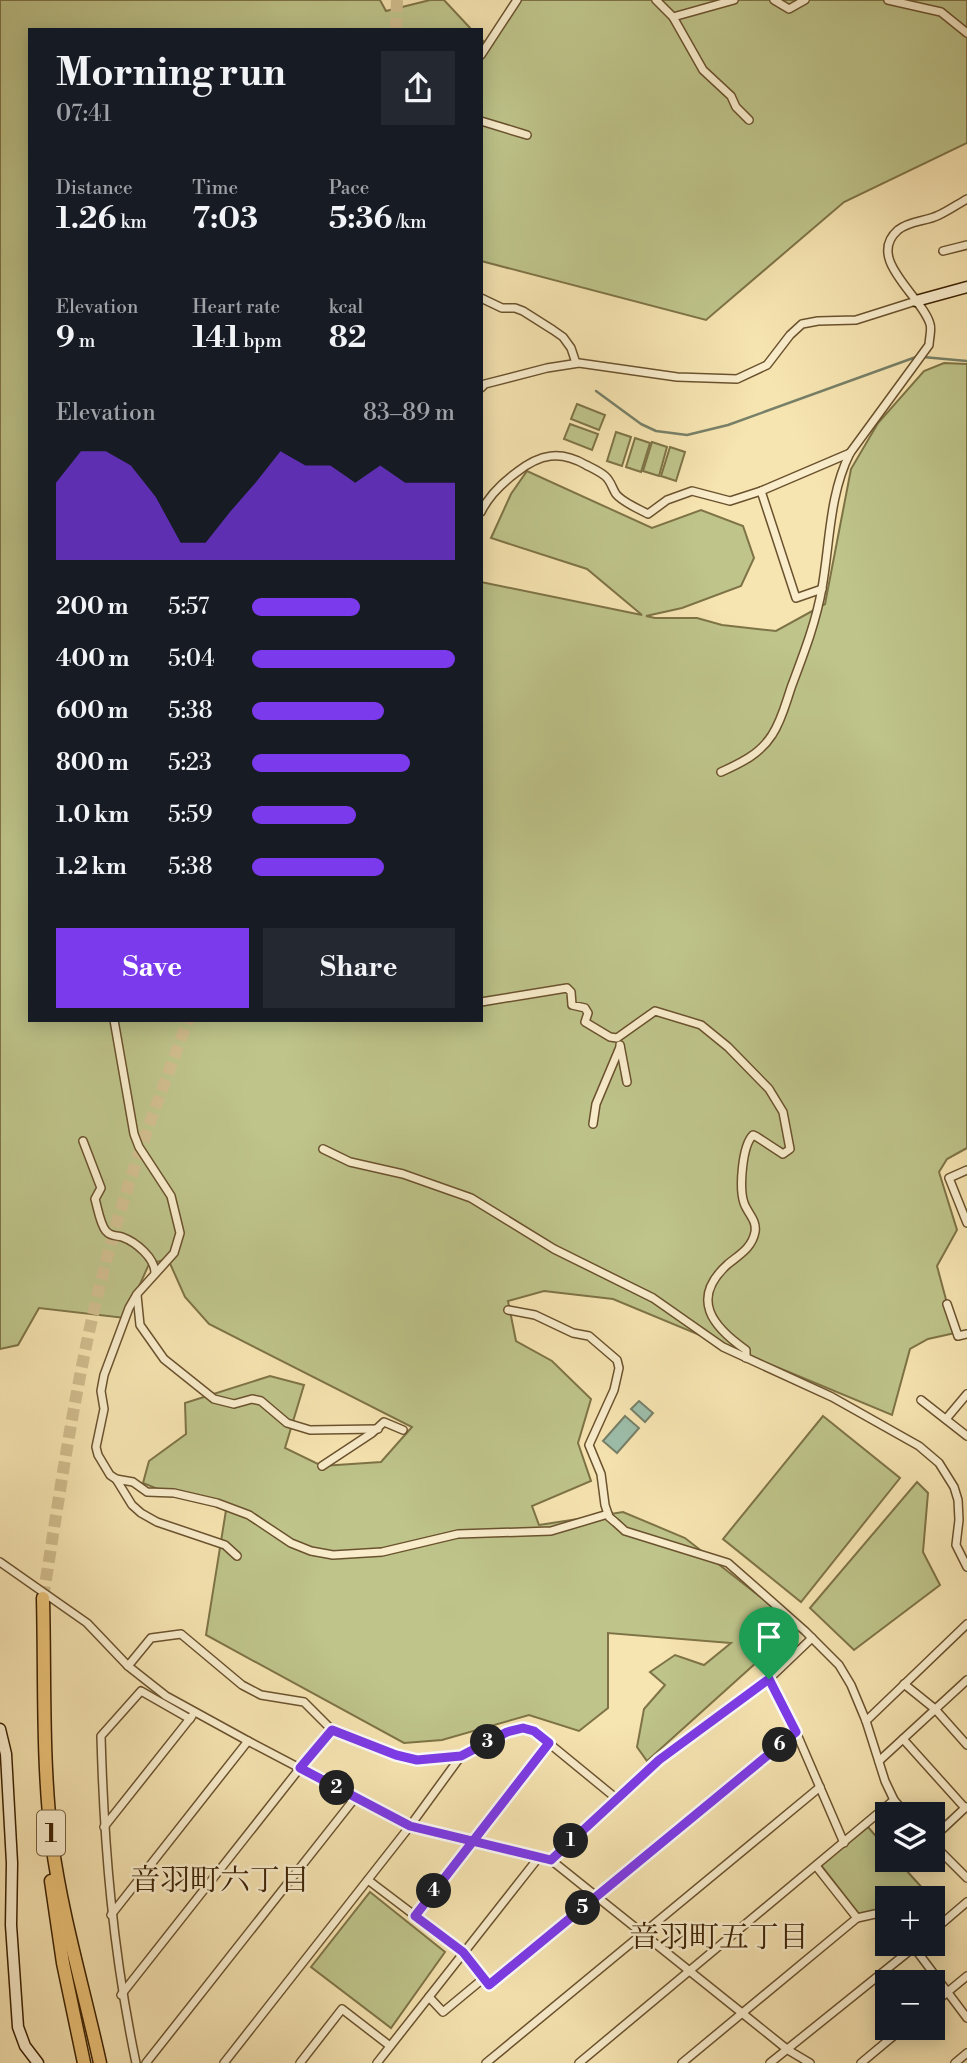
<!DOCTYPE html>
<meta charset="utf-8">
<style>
body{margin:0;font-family:"Libre Bodoni","Noto Serif JP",serif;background:#242831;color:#f1f3f6;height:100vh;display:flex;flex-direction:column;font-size:26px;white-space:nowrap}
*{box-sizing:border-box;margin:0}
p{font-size:23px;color:#9ea1a6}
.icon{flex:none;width:38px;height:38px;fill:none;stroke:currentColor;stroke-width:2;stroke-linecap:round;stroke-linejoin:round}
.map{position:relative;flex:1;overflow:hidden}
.side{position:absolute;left:28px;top:28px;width:455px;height:994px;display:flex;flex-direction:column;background:#171b24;border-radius:0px;box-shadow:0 4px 18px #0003}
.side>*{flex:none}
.buttons{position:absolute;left:875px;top:1802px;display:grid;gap:14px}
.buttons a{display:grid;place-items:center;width:70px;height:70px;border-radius:0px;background:#171b24;box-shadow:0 4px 18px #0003;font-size:35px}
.pin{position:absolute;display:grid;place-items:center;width:60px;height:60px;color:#fff;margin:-72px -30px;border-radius:50% 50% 50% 0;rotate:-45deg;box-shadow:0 0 7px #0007}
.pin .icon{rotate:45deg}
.km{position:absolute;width:35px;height:35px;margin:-18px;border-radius:50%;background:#222;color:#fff;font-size:19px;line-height:35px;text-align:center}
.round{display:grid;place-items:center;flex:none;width:74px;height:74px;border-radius:0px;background:#242831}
.head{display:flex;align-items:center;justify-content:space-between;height:119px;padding:0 28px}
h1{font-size:38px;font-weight:700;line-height:52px}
.figures{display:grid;grid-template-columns:repeat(3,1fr);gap:10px;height:119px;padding:7px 28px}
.figures div{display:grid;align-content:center}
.figures b{font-size:30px;font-weight:700}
.figures small{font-size:19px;font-weight:400}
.figures p{font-size:19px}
.chart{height:196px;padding:14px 28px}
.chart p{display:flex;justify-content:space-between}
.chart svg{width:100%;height:126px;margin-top:7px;fill:#7c3aed;opacity:.7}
.action{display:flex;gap:14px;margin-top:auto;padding:14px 28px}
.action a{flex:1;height:80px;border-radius:0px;background:#7c3aed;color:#fff;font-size:28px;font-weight:700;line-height:80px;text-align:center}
.action a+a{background:#242831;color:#f1f3f6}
ul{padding:0 28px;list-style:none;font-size:23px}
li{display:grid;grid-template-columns:112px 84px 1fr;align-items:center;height:52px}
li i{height:18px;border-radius:9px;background:#7c3aed}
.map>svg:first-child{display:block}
</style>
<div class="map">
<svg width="967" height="2063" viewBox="0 0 967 2063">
<rect width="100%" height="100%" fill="#f6e4b1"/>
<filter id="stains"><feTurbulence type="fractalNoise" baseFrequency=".00286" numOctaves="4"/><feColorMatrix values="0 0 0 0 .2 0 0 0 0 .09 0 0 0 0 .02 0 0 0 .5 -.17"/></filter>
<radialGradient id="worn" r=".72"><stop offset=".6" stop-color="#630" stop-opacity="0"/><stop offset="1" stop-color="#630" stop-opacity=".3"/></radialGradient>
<g fill="#bec48a" stroke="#7e7346" stroke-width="2">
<polygon points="0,0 380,0 386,11 430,0 444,0 472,30 30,30 30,1020 481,1020 481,582 642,615 587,569 491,538 511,494 527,471 652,528 701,510 743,526 754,558 741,586 682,608 646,616 655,618 697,618 722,625 776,631 825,604 851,469 878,423 924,371 944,363 967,364 967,1148 947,1159 939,1172 957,1230 937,1266 955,1333 928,1339 910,1349 892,1415 613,1299 544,1291 508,1301 516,1341 552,1361 591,1399 578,1443 591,1481 532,1506 539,1525 623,1512 685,1538 777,1610 781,1622 778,1643 647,1761 637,1747 644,1709 665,1685 650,1672 675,1655 704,1665 731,1643 608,1633 608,1708 579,1731 529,1715 442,1740 404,1743 206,1635 227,1504 160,1490 143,1483 149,1461 186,1434 185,1403 270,1376 304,1385 285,1448 322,1466 381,1462 412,1427 209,1324 185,1297 168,1259 149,1264 125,1318 39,1308 18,1345 0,1349"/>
<polygon points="521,0 967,0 967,143 844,202 706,320 481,261 481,39 488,45"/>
<polygon points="577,404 605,415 599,430 571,419"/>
<polygon points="570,424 598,434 592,450 564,439"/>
<polygon points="616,432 631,437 622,466 607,461"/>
<polygon points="635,438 650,443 641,472 626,467"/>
<polygon points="652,442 667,447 659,476 643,471"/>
<polygon points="670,447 685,452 676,481 661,476"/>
<polygon points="823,1416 900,1478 801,1602 723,1539"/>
<polygon points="917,1482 928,1493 923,1552 940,1585 854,1650 810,1608"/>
<polygon points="868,1827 887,1849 887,1860 897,1860 925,1891 916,1899 903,1896 887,1899 886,1908 860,1915 821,1865"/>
<polygon points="370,1892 445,1952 391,2028 311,1967"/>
</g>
<g fill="#9dbfac" stroke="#778068" stroke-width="2">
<polygon points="639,1401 653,1413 645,1422 631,1409"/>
<polygon points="625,1416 639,1428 617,1453 603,1441"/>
</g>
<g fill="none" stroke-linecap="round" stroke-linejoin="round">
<g stroke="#778068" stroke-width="2.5">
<polyline points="923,357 967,361"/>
<polyline points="596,391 641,424 656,431 687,435 728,425 916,357"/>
</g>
<g stroke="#d1bd8e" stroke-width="12" stroke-dasharray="12 6" stroke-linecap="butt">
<polyline points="396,30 397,0"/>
<path d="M43 1598C62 1480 78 1362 110 1247 131 1170 160 1095 188 1020"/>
</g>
<g stroke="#6b522e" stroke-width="10">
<g id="street">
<polyline points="656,0 673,17 734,0"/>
<polyline points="774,0 789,9 805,0"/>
<polyline points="888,0 941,12 967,33"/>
<polyline points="673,17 703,70 731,96 736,107 749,120"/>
<polyline points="481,55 517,0"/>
<polyline points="481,121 527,135"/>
<polyline points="943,251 967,245"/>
<polyline points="481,298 502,308 515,308 523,311 553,330 563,337 571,348 576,363"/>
<polyline points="481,388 485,384 547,368 579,363 677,377 737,379 767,365 790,335 802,324 818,321 856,320 916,301"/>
<polyline points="761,491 796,598 822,589"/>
<path d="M481 512C489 495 502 483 517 472 540 454 560 450 586 465 592 468 599 471 605 476 611 481 612 488 616 494 622 502 639 509 648 514L667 500 692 491 730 501 761 491 850 453"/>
<path d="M721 772C741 763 760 754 772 735 782 720 786 702 792 685 804 653 816 622 822 588 830 543 829 495 850 453L929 345C929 339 932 330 930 324 922 296 865 259 898 230 911 220 925 222 939 215 948 211 958 204 967 199"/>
<path d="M481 1002 567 988 571 992 572 1005 585 1008 588 1013 585 1022 610 1037 617 1038 655 1011 701 1025 728 1047 769 1089 783 1112 790 1149 783 1154 757 1137 753 1135C742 1146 739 1188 744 1203 748 1214 757 1220 755 1232 752 1248 739 1255 728 1264 689 1299 713 1327 746 1350V1358"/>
<polyline points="114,1020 134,1134 139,1147 171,1196 180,1233 174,1253 137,1294 129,1308 104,1375 101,1391 104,1409 96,1447 98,1455 110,1475 116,1479 133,1482 147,1492 174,1493 217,1503 249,1515 291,1543 311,1551 333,1555 382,1552 458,1534 551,1531 608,1514"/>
<polyline points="620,1045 627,1082"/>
<polyline points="593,1124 596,1104 620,1047"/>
<path d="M83 1141 101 1188 95 1199C98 1209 100 1224 106 1231 111 1237 116 1235 122 1237 136 1242 155 1258 155 1273"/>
<polyline points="323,1149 350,1162 403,1174 471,1198 554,1249 653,1298 723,1347 832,1397 919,1446 939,1463 954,1487 958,1500 959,1520 956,1545 967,1567"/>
<polyline points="967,1170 949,1178 967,1223"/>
<polyline points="137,1295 140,1325 164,1359 214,1399 234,1404 252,1399 261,1401 287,1423 310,1430 378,1429"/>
<polyline points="947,1304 958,1336 967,1334"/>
<polyline points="508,1310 535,1315 573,1333 589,1336 617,1360 619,1368 614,1390 589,1445 601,1474 605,1505 609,1517 615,1522 625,1531 728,1563 805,1631 839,1665 851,1685 866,1721 885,1781 894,1800 907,1815"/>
<polyline points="921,1400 967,1436"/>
<polyline points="946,1419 967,1394"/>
<polyline points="322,1466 372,1433 384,1422 403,1430"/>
<polyline points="116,1479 132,1505 141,1513 157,1522 225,1545 237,1556"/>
<polyline points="0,1562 87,1623 128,1666 166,1696 248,1741 410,1826 551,1860 742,2013 788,2050 810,2063"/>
<polyline points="128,1666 151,1638 181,1634 242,1685 261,1695 304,1702 332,1730 396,1755 417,1760 461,1756 507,1732 523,1728 534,1731 617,1799"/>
<polyline points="769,1679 796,1732 844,1843"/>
<polyline points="904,1684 935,1709 967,1745"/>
<polyline points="866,1721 967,1624"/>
<polyline points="903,1739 965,1808"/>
<polyline points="879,1761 967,1680"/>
<polyline points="104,1827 192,1716"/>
<polyline points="933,1838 966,1807"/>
<polyline points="933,1844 967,1878"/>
<polyline points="551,1860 659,1760 769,1679 812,1638"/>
<polyline points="816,1866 857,1918"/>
<polyline points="368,1880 463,1952 489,1985 796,1732"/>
<polyline points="111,1915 248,1741"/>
<polyline points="415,1916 549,1743"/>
<polyline points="933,1931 967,1902"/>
<polyline points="913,1946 967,2018"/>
<polyline points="121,1995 300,1768 332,1730"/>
<polyline points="429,1997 443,2012 484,1978"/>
<polyline points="933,2004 967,1976"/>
<path d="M136 2063C113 1953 104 1848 101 1736L141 1691 190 1719"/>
<polyline points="146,2063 355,1798"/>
<polyline points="224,2063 410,1826 461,1756"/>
<polyline points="300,2063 342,2009 390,2046"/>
<polyline points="377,2063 539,1857"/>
<polyline points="486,2063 820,1787"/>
<polyline points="579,2063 894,1800"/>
<polyline points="682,2063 857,1918 884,1912 887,1914"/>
<polyline points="770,2063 918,1944"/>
<polyline points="861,2063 903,2028"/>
<polyline points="955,2063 967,2053"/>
</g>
</g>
<g stroke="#3d2203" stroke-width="13">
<g id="secondary">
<polyline points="916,301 967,287"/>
<polyline points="0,1729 6,1754 12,1863 11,1925 18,2027 25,2046 38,2063"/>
</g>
</g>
<g stroke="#3d2203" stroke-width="15">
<g id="highway">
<path d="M43 1598C45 1680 42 1762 52 1843 62 1917 84 1990 100 2063"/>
<polyline points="51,1881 63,1963 84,2063"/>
</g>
</g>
<use href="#street" stroke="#f9edcc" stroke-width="7"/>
<use href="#secondary" stroke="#f9edcc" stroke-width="10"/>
<use href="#highway" stroke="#ebc278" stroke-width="12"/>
</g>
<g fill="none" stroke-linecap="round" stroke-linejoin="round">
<g stroke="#fff" stroke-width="14">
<polyline id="route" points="769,1679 659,1760 551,1860 410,1826 300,1768 332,1730 396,1755 417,1760 461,1756 507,1732 523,1728 534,1731 549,1743 415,1916 463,1952 489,1985 796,1732 769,1679"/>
</g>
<use href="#route" stroke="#7c3aed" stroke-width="9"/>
</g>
<g text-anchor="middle" stroke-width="5" stroke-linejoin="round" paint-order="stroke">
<rect fill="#f9edcc" stroke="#755f3f" stroke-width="2" x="37" y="1810.5" width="28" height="45" rx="5"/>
<g font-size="26" font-weight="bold" fill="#3d2203">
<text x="51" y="1842">1</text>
</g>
<g font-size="30" fill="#3d2203" stroke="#f9edcc">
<text x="220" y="1890">音羽町六丁目</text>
<text x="719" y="1947">音羽町五丁目</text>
</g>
</g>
<rect width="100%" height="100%" filter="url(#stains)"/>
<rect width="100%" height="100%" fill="url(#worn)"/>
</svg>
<div class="buttons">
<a><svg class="icon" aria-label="layers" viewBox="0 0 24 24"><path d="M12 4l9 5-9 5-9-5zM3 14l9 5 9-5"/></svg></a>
<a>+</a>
<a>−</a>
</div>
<div class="pin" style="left:769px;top:1679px;background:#1e9e55"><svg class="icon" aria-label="arrive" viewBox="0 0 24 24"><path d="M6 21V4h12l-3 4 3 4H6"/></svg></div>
<b class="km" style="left:571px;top:1841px">1</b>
<b class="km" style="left:337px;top:1788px">2</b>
<b class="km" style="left:488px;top:1742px">3</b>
<b class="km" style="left:434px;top:1891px">4</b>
<b class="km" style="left:583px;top:1908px">5</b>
<b class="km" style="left:780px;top:1745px">6</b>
<section class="side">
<div class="head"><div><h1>Morning run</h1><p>07:41</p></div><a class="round"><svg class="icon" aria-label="share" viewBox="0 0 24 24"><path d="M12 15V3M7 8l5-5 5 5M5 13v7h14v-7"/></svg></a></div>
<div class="figures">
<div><p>Distance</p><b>1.26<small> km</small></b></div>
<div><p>Time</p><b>7:03</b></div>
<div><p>Pace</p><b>5:36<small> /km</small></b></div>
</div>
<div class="figures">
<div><p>Elevation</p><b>9<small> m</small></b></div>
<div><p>Heart rate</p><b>141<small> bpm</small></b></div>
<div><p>kcal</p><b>82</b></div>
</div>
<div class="chart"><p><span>Elevation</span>83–89 m</p>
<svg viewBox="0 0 160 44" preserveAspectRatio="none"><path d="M0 44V17L10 6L20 6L30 11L40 22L50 38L60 38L70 27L80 17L90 6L100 11L110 11L120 17L130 11L140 17L150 17L160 17V44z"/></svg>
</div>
<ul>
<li><b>200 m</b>5:57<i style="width:53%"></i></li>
<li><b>400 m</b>5:04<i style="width:100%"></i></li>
<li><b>600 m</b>5:38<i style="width:65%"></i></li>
<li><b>800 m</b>5:23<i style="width:78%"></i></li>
<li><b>1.0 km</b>5:59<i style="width:51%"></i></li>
<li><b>1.2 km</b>5:38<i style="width:65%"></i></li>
</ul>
<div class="action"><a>Save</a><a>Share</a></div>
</section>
</div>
